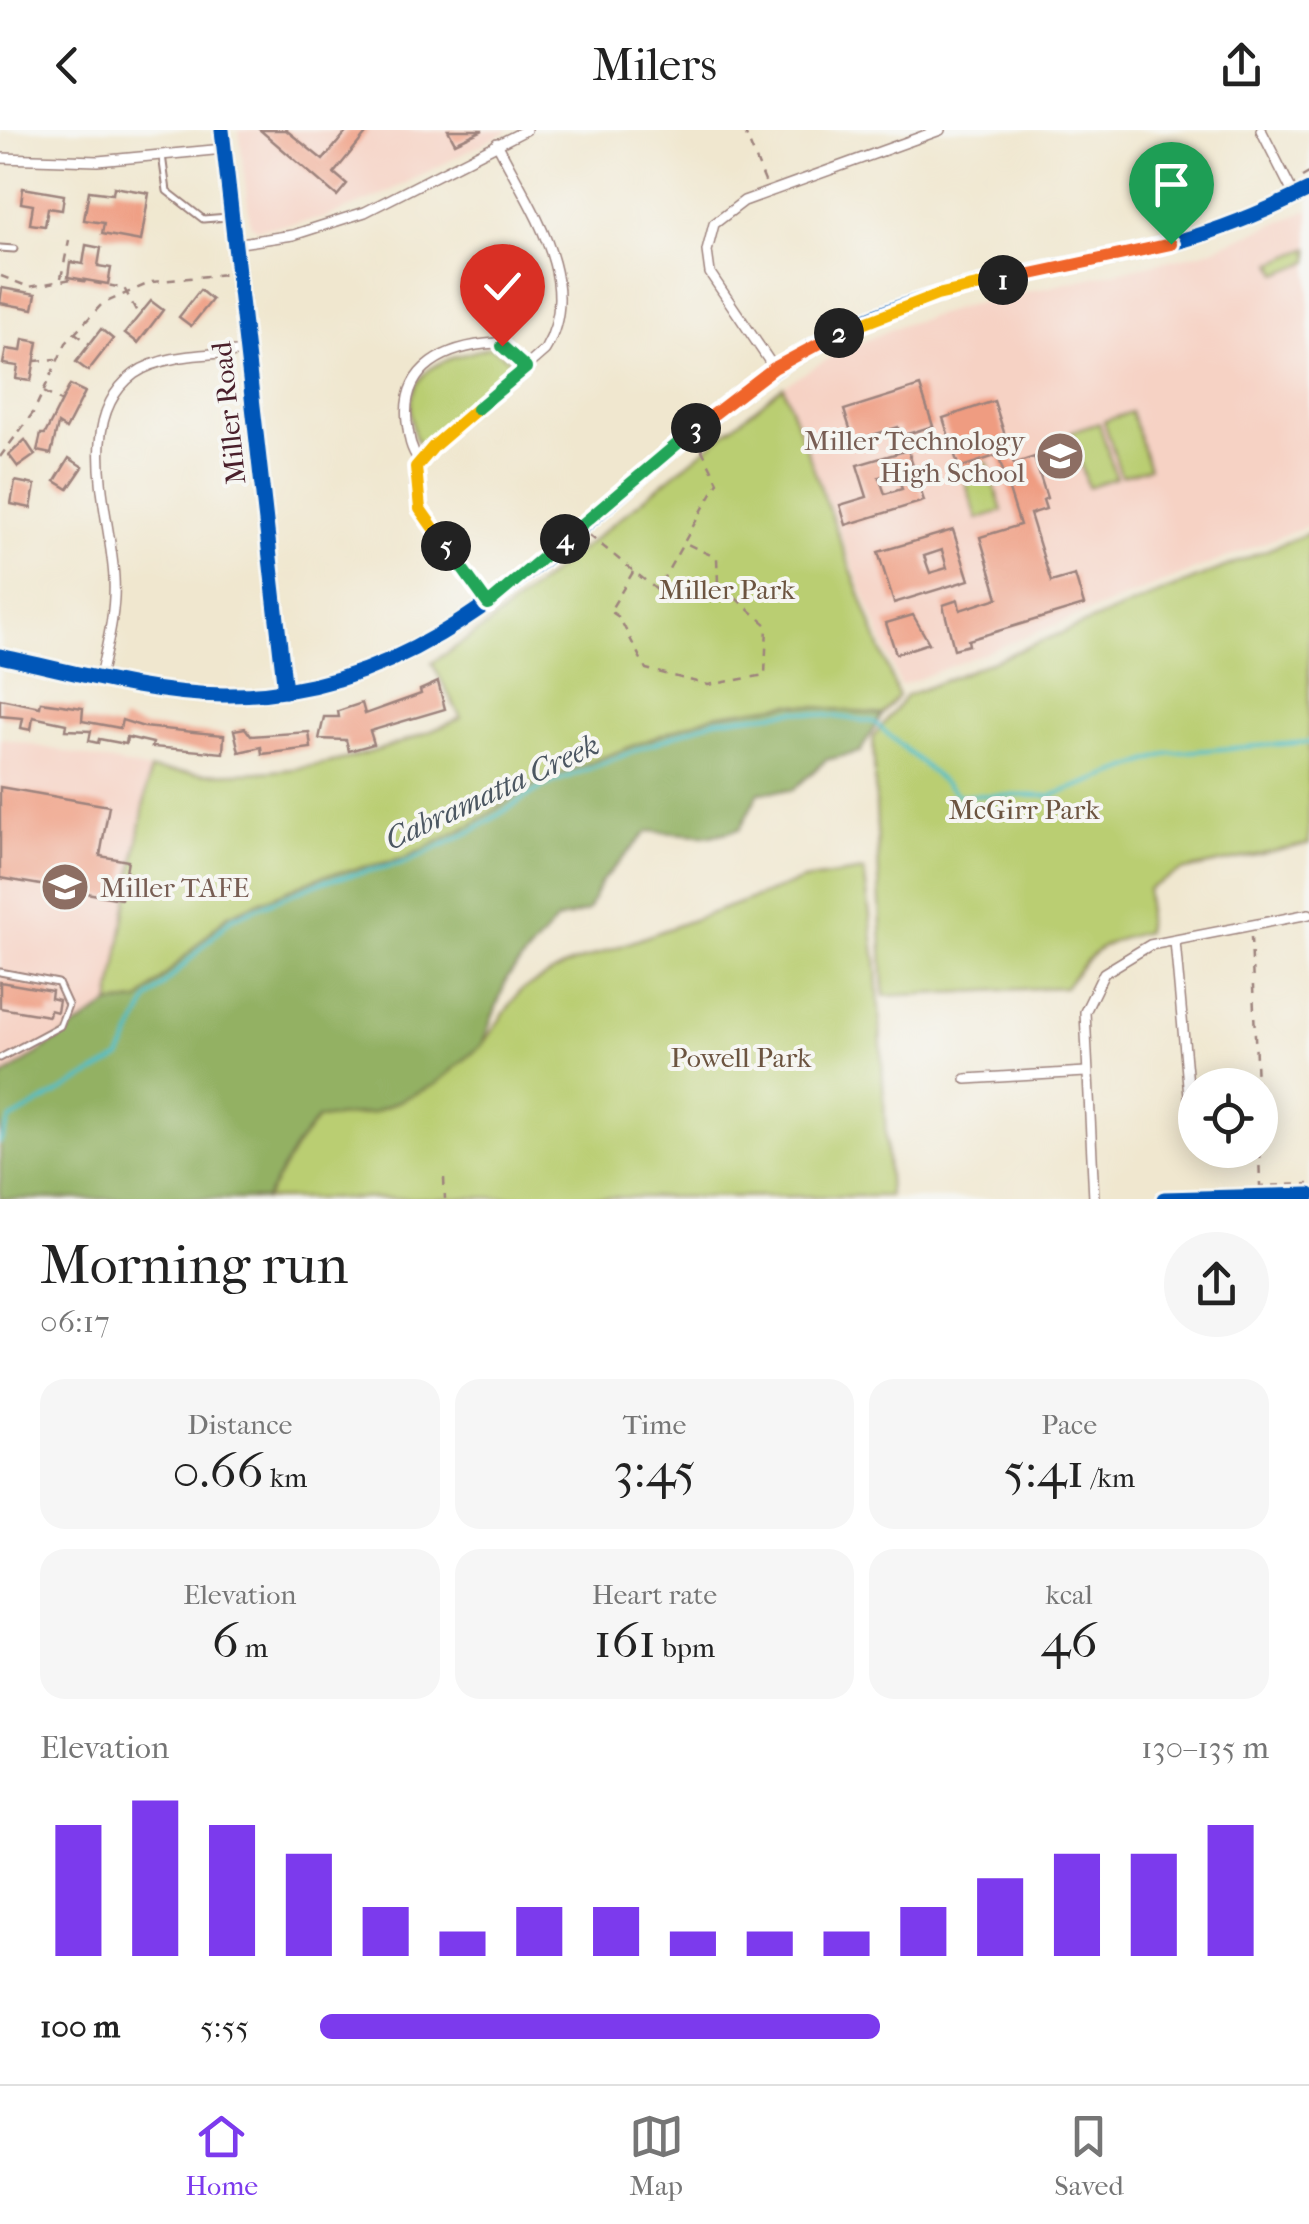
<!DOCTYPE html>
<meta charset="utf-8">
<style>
body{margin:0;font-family:"IM FELL French Canon",serif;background:#f6f6f6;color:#222;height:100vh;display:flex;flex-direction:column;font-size:38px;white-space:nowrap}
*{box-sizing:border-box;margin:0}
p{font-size:32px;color:#767676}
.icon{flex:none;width:55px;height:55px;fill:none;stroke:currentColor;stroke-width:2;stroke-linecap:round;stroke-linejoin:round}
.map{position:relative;height:1069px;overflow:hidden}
.details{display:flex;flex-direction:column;background:#fff;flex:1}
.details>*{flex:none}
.tools{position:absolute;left:1178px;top:938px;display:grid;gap:20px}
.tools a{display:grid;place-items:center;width:100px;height:100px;border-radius:50%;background:#fff;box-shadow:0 5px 25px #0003;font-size:50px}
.pin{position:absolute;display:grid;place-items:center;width:85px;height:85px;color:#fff;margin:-102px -42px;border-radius:50% 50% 50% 0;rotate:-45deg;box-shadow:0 0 10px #0007}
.pin .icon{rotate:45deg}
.km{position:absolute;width:50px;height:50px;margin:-25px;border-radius:50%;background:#222;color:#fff;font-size:28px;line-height:50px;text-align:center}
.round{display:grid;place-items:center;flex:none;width:105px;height:105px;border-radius:52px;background:#f6f6f6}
.overview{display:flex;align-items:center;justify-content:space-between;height:170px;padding:0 40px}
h1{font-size:55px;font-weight:600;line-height:75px}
.figures{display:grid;grid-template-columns:repeat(3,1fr);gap:15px;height:170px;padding:10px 40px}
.figures div{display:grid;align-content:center;border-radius:25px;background:#f6f6f6;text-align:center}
.figures b{font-size:50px;font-weight:600}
.figures small{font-size:28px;font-weight:400}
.figures p{font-size:28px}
.chart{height:280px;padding:20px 40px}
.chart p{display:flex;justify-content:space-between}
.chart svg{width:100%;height:180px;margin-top:10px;stroke:#7c3aed;stroke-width:6}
ul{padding:0 40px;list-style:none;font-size:32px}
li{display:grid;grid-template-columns:160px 120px 1fr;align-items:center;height:75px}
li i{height:25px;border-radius:12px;background:#7c3aed}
header{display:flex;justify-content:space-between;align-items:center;height:130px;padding:0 40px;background:#fff;font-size:45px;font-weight:600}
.dock{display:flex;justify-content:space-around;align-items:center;height:140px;border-top:2px solid #e0e0e0;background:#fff;font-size:28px;color:#767676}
.dock a{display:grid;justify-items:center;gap:5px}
.dock .active{color:#7c3aed}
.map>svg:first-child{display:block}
</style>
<header><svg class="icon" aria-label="back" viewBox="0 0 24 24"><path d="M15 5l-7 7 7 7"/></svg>Milers<svg class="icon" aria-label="share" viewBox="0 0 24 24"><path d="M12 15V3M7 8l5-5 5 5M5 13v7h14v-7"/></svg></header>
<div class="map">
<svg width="1309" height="1069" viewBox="0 0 1309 1069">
<rect width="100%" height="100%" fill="#f6f6f2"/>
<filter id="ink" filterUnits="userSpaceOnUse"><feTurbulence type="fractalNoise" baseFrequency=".01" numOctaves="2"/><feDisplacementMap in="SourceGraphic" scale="20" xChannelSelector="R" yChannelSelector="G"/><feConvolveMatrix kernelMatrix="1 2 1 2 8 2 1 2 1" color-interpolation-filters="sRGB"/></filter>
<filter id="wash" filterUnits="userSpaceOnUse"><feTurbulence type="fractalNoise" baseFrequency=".0048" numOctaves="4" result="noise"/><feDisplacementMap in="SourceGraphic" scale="40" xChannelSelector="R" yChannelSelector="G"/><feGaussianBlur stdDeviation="2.25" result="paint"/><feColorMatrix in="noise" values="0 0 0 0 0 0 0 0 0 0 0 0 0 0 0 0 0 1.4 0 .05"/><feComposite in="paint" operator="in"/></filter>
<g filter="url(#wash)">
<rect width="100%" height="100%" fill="#f0e7cf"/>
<g fill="#f6d2c4">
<polygon points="239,0 510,0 376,68 321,89 257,99 250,94"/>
<polygon points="1309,80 1309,395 900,556 783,256 841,221 899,196 969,175 1202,123"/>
<polygon points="0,608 150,640 110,874 0,949"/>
</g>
<g fill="#bace72" stroke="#82764e" stroke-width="2.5">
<polygon points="1309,118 1309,132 1278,144 1273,133"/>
<path d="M490 217 509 229 511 239 420 316C412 305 411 291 411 278 412 233 455 227 490 217Z"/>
<path d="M783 256 898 566 882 585 791 574 471 695 403 729 323 746 228 785 139 871 110 874 150 640C267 651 354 637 461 588L432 533 488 495Z"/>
<polygon points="1131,282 1149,338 1121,346 1104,291"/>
<polygon points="1099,293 1116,348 1088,357 1071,302"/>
<polygon points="987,332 1002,381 977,389 962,340"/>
<path d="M1309 403V714L1181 741 1148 759 1146 802C1102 812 1092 820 1065 857L884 866 873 607 906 566Z"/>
<polygon points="864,741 877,838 889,1066 265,1069 296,1016 317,989 372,983 434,955 482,915 520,861 565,836 803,750"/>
</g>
<polygon fill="#93b164" stroke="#6e6848" stroke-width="2.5" points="791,574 882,585 860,622 826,630 793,660 759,662 740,699 711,706 648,701 601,752 588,781 557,790 507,848 482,915 434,955 372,983 317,989 296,1016 265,1069 0,1069 0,949 110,874 139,871 228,785 323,746 403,729 471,695 538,652 714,585"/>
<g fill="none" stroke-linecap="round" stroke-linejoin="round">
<polyline stroke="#51bfc7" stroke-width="4" points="0,1012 10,990 120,928 148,870 232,788 321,752 407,732 474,700 544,656 715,590 796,581 874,592 958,665 1051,666 1170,623 1309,612"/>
</g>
<g id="blocks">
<g fill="#ef9c81" fill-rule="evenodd">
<polygon points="260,0 286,0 323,30 348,0 369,0 334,43 347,54 337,66"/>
<polygon points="448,0 483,0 455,13"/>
<polygon points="114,57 149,63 141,111 102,104 104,93 84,90 89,61 113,64"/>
<polygon points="23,58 64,65 62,80 48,78 45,96 30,94 33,75 21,73"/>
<polygon points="86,115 101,118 98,136 111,138 108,154 68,147 70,132 83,134"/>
<polygon points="2,158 36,164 33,179 0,173"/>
<polygon points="200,160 212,170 191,196 179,187"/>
<polygon points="151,171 163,180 138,213 125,203"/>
<polygon points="101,199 113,209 88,241 76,232"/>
<polygon points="23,209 38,212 31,251 16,249 18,236 3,234 6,219 21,221"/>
<polygon points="70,255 85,262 66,299 58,294 51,324 37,321 41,304 45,304"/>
<polygon points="920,256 933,296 901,306 898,297 854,311 844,280"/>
<polygon points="994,271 1014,334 1034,327 1047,368 1043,370 1046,379 1030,384 1051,452 1075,445 1084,475 968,510 969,515 954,519 943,475 958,470 960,480 998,468 980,407 1020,395 998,325 959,338 943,288"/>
<polygon points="25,310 35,325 18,337 9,325"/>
<path d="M908 320 924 371 846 395 840 375 867 367 857 335ZM896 342 902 359 885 364 879 347Z"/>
<polygon points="69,328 83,337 68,359 55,351"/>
<polygon points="15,351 35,355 31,378 11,374"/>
<path d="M953 400 969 450 894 473 878 422ZM942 420 947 438 930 443 924 426Z"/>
<polygon points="913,485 929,513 896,524 886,493"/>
<polygon points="438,552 445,579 370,601 374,614 349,621 346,610 319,609 324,587 339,587 338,581 362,573 365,584 421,564 420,560"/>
<polygon points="0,569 40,577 41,572 83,578 82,591 120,598 122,590 144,597 224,605 223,623 152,617 153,613 127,607 126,614 99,609 98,613 89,611 91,601 65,600 66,594 33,587 31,600 21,598 23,588 0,586"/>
<polygon points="245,598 251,606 309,602 311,618 262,624 261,617 239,622 234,600"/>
<polygon points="0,657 109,676 100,726 128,731 121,769 0,748"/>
<polygon points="0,852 52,861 51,868 59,870 57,882 50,880 49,886 0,878"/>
</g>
</g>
</g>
<g filter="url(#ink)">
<use href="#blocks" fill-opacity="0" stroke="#9d837d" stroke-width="2.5"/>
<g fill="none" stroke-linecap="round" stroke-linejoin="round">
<g stroke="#9d837d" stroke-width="9">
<g id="lane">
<polyline points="162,25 167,61 203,89 228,87"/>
<polyline points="0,118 14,119"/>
<polyline points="0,842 58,853 68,875 60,896 0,928"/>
<polyline points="1164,1069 1309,1065"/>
</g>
</g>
<g stroke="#9d837d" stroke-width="12">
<g id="street">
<polyline points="1261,0 1295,67"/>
<polyline points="0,28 98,31 224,19"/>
<polyline points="234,114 293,105 365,82 526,0"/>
<polyline points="774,238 710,143 707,121 714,94 744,71 940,0"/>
<path d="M419 330C410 318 409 307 407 292 401 236 447 216 496 213L526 238"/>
<path d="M488 475C460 436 399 381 419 330L545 220C586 151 528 76 497 13"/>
<path d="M100 547C107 515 116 482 114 448 111 385 73 289 134 244 163 223 213 225 247 221"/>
<polyline points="1175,811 1190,977"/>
<polyline points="966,949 1086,942"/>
<polyline points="1094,1069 1085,882 1104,843 1150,815 1309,784"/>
</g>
</g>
<g stroke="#9d837d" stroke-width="16">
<g id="secondary">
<polyline points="222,0 285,561"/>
<path d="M0 526C73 542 148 564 223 565 494 569 628 298 854 195 954 150 1064 140 1168 114 1218 102 1264 82 1309 60"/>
</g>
</g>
<g stroke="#9d837d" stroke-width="2.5" stroke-dasharray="8 8" stroke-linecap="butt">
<polyline points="744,0 766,54"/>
<polyline points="1302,47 1309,43"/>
<polyline points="1,146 29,157 71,149 124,158 139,186"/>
<polyline points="61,148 69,110"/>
<polyline points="75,203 90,214"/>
<polyline points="35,231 56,229"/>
<polyline points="44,262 62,272"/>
<polyline points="0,327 33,283 66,213 102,174 152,152 225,144"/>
<polyline points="589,405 657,460 718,352 699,314"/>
<polyline points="633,442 610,481 619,487 646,539 708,555 765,545 767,495 718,453 717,428 683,412"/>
<polyline points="1251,807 1257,955"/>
<polyline points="1259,1020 1260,1056 1309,1054"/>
<polyline points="444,1048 445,1069"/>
</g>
<use href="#lane" stroke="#fff" stroke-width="5"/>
<use href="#street" stroke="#fff" stroke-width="9"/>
<use href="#secondary" stroke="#f7e8c3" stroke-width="12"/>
<g stroke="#f6f6f2" stroke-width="21">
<g id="cycleway">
<polyline points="222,0 285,561"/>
<path d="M0 526C73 542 148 564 223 565 494 569 628 298 854 195 954 150 1064 140 1168 114 1218 102 1264 82 1309 60"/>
<polyline points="1164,1069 1309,1065"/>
</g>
</g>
<use href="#cycleway" stroke="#0057b8" stroke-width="15"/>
</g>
</g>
<g fill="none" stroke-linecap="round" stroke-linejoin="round" filter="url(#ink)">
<g stroke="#fff" stroke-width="20">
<polyline id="split-1" points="1003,150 1171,114"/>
</g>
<g stroke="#fff" stroke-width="20">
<polyline id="split-2" points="839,203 937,165 1003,150"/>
</g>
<g stroke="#fff" stroke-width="20">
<polyline id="split-3" points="696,298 774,238 839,203"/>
</g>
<g stroke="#fff" stroke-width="20">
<polyline id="split-4" points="565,409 696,298"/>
</g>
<g stroke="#fff" stroke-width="20">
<polyline id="split-5" points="446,416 488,474 565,409"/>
</g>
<g stroke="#fff" stroke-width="20">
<polyline id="split-6" points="446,416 420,379 416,337 434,316 477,279"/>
</g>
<g stroke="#fff" stroke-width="20">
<polyline id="split-7" points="477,279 526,238 502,216"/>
</g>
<use href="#split-1" stroke="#f0652b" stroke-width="12"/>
<use href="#split-2" stroke="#f5b400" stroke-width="12"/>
<use href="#split-3" stroke="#f0652b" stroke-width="12"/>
<use href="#split-4" stroke="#22a559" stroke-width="12"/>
<use href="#split-5" stroke="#22a559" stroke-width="12"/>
<use href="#split-6" stroke="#f5b400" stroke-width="12"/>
<use href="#split-7" stroke="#22a559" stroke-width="12"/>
</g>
<defs>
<g id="school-disc" transform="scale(2.5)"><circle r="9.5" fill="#8d6e63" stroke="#f6f6f2"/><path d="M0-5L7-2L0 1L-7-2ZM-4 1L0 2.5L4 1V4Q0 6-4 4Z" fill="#fff"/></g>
<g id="university-disc" transform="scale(2.5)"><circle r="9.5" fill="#8d6e63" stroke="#f6f6f2"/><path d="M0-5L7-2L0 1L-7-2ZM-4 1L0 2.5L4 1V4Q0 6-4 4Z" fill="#fff"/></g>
</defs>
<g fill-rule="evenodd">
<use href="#school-disc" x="1060" y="326"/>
<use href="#university-disc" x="65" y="757"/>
</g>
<g text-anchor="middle" stroke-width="8" stroke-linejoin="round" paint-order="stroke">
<g font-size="28" fill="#4a1f2b" stroke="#f6f6f2">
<text transform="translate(228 283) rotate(-96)" y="10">Miller Road</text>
</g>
<g font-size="28" fill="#785e54" stroke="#f6f6f2" text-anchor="end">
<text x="1025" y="320">Miller Technology<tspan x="1025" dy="32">High School</tspan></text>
<text x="100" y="767" text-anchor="start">Miller TAFE</text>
</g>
<g font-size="28" fill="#6c5440" stroke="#f6f6f2">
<text x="727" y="469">Miller Park</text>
<text x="1024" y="689">McGirr Park</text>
<text x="741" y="937">Powell Park</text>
</g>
<g font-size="30" font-style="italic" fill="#4c5762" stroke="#f6f6f2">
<text transform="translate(492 662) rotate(-25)" y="10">Cabramatta Creek</text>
</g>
</g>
</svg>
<div class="tools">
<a><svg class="icon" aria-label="locate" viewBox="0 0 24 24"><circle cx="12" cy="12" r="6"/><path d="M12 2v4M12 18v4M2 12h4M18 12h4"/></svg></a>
</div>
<div class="pin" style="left:1171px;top:114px;background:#1e9e55"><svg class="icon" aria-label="arrive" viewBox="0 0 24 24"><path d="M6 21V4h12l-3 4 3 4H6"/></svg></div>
<div class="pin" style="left:502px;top:216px;background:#d93025"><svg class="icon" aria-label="check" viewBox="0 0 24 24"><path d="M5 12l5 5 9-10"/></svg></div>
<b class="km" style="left:1003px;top:150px">1</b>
<b class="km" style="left:839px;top:203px">2</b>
<b class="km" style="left:696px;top:298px">3</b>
<b class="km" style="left:565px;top:409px">4</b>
<b class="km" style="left:446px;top:416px">5</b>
</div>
<section class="details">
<div class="overview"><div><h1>Morning run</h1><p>06:17</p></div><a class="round"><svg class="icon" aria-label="share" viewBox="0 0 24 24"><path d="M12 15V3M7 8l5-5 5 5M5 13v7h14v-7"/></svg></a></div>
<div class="figures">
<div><p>Distance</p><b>0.66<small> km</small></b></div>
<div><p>Time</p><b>3:45</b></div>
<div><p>Pace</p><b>5:41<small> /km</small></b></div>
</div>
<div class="figures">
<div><p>Elevation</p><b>6<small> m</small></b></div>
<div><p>Heart rate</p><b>161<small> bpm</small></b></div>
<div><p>kcal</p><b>46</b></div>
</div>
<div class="chart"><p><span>Elevation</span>130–135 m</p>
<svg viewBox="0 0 160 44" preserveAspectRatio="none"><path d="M5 44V12M15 44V6M25 44V12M35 44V19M45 44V32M55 44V38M65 44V32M75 44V32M85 44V38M95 44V38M105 44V38M115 44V32M125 44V25M135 44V19M145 44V19M155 44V12"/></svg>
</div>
<ul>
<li><b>100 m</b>5:55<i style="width:59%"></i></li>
</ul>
</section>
<nav class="dock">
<a class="active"><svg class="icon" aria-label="home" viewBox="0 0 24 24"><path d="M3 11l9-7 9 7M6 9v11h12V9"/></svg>Home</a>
<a><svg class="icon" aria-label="map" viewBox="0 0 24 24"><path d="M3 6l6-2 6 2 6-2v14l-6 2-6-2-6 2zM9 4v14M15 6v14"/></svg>Map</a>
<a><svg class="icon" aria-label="saved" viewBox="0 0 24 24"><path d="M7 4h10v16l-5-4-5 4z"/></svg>Saved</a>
</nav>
